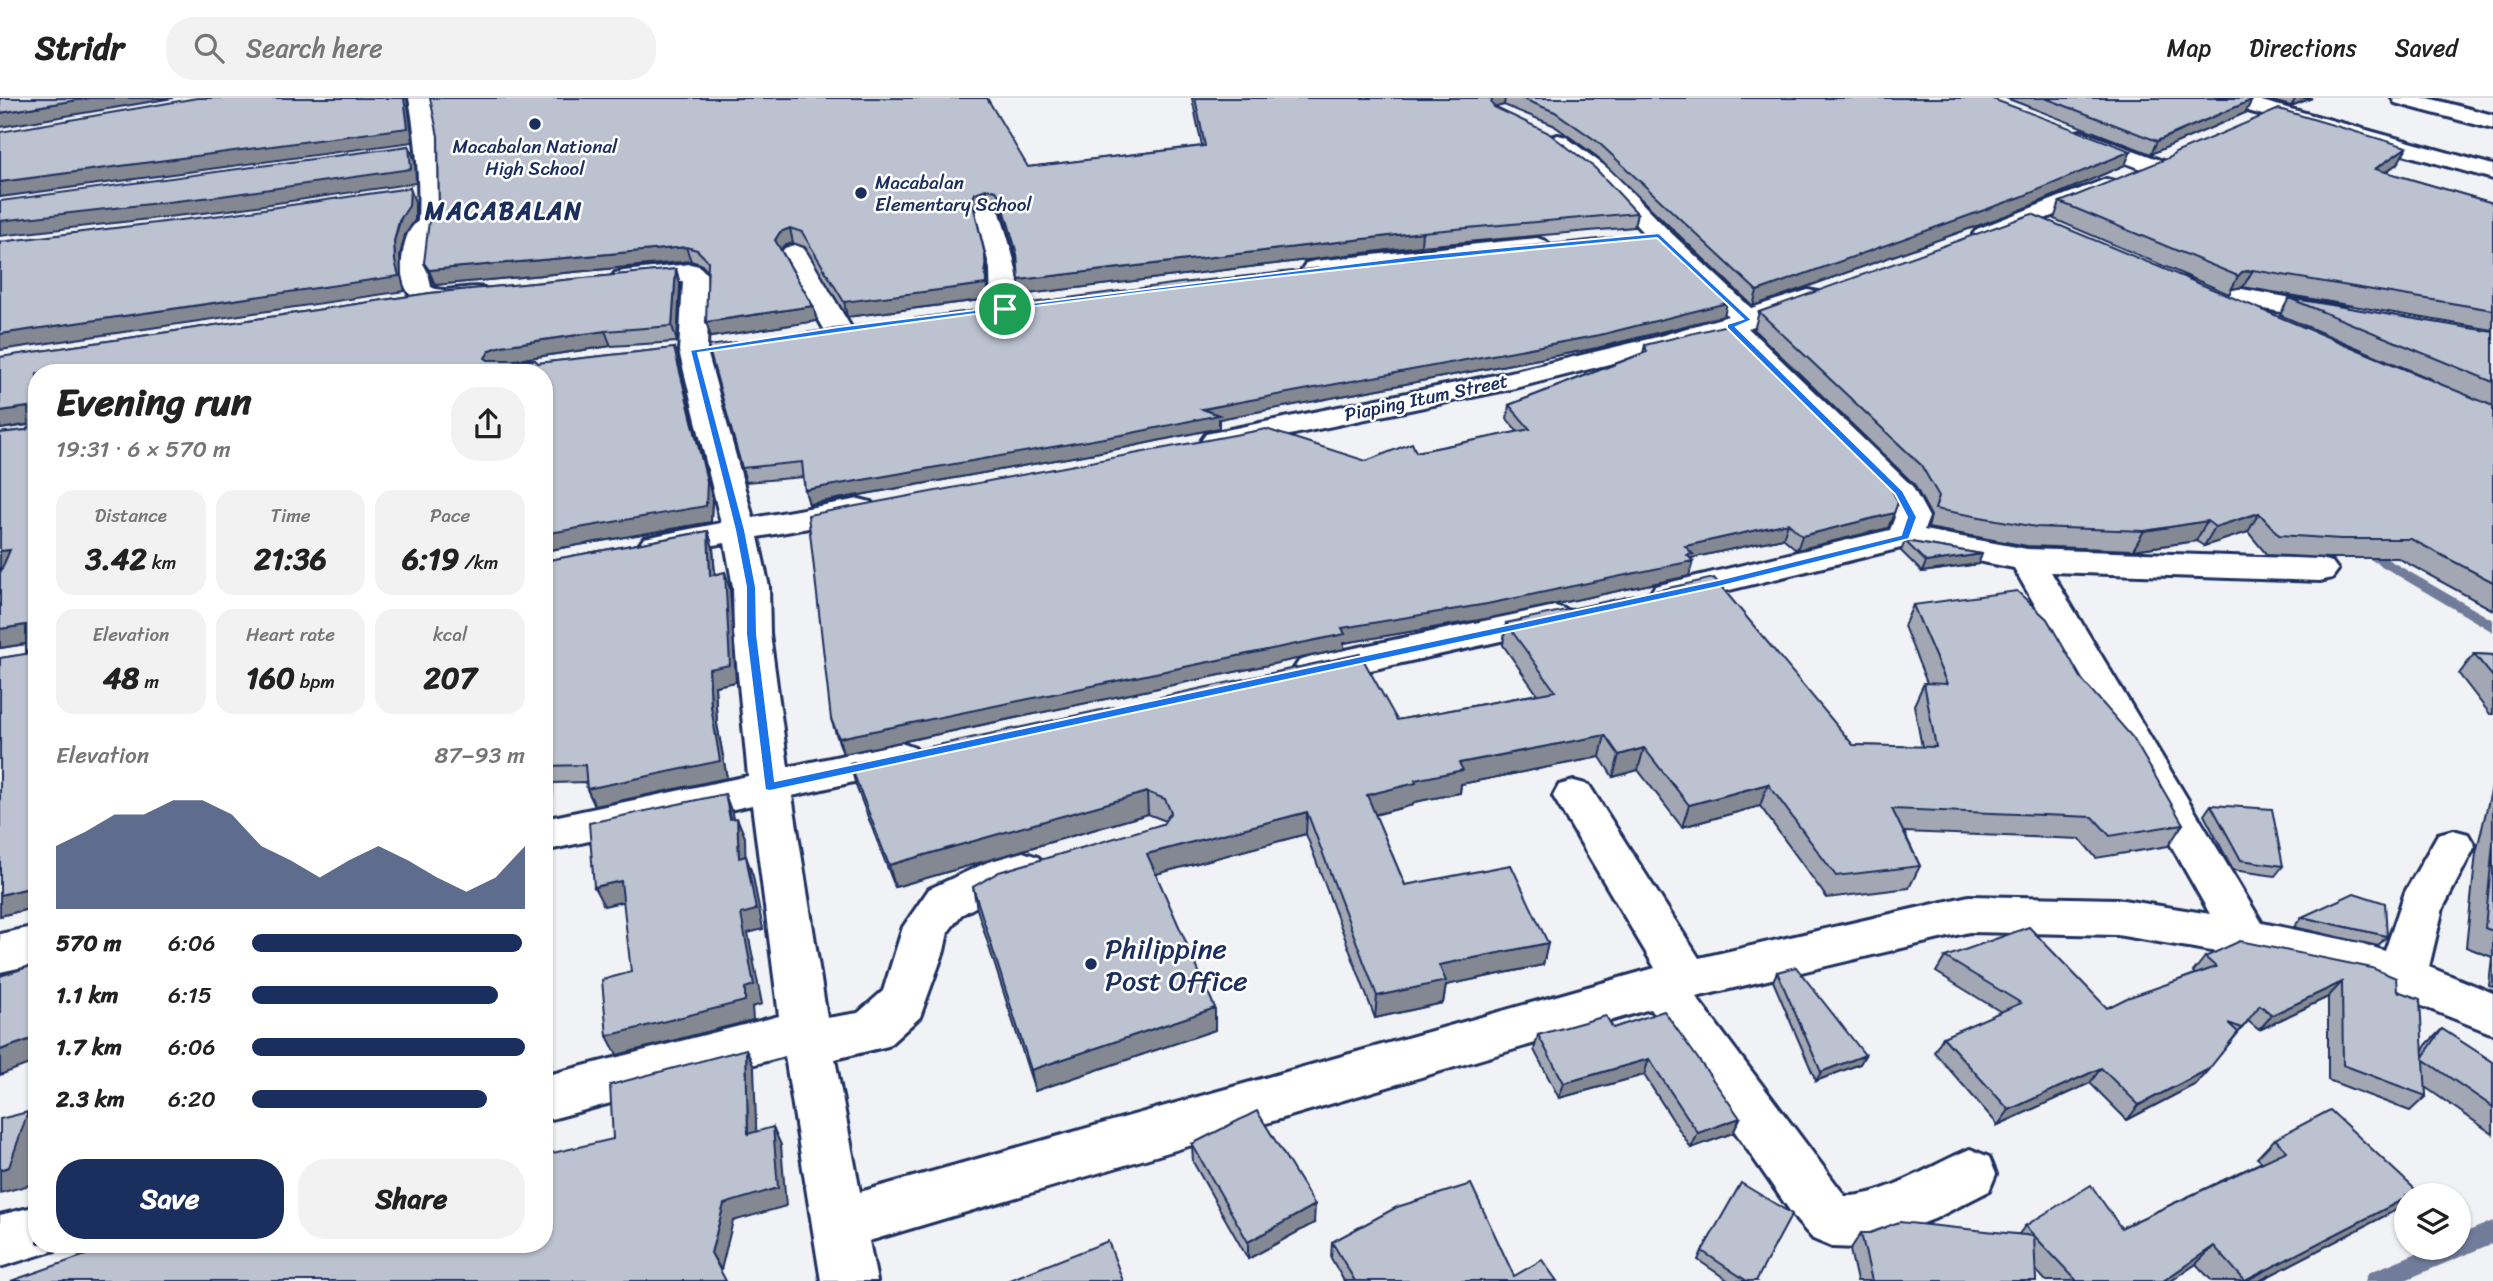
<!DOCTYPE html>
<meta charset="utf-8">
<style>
body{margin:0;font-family:Sriracha,sans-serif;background:#f2f2f2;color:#222;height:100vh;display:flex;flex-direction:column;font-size:26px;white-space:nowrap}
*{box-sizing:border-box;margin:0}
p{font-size:23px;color:#767676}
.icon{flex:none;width:38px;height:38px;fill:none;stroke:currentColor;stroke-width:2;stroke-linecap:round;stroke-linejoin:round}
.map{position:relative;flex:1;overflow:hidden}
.details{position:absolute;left:28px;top:266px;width:525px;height:889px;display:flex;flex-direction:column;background:#fff;border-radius:28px;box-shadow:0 2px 5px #0004}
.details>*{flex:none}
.tools{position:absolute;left:2394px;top:1085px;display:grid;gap:14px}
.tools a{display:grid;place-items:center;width:77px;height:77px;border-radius:50%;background:#fff;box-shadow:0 2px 5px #0004;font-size:35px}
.pin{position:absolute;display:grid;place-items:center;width:60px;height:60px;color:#fff;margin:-30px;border:4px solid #fff;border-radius:50%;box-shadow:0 2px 7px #0007}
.round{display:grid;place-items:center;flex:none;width:74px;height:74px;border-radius:28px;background:#f2f2f2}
.overview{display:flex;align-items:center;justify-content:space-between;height:119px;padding:0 28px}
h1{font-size:38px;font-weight:700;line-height:52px}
.stats{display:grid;grid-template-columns:repeat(3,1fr);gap:10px;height:119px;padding:7px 28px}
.stats div{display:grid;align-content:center;border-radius:18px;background:#f2f2f2;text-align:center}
.stats b{font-size:30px;font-weight:700}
.stats small{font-size:19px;font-weight:400}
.stats p{font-size:19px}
.chart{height:196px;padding:14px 28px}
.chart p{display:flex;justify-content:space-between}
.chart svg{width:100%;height:126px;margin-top:7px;fill:#1b2f5e;opacity:.7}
.action{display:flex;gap:14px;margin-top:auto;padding:14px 28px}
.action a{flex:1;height:80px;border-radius:28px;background:#1b2f5e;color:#fff;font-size:28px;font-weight:700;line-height:80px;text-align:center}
.action a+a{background:#f2f2f2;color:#222}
ul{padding:0 28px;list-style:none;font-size:23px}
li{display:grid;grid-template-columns:112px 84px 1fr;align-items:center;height:52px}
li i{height:18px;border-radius:9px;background:#1b2f5e}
header{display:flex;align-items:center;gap:42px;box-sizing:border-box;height:98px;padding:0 35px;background:#fff;border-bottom:2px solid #e0e0e0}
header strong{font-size:33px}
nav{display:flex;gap:38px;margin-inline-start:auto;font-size:24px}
.search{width:490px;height:63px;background:#f2f2f2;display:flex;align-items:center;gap:18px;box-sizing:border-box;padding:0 24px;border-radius:28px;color:#767676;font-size:26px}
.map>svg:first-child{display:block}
</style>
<header>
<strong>Stridr</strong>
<div class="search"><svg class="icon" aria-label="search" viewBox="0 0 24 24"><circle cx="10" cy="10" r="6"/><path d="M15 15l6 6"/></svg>Search here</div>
<nav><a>Map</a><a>Directions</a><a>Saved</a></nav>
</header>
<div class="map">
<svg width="2493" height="1183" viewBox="0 0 2493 1183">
<rect width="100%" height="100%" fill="#f1f2f5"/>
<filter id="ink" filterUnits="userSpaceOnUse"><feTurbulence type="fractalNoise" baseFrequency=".0143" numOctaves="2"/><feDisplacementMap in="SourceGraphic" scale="14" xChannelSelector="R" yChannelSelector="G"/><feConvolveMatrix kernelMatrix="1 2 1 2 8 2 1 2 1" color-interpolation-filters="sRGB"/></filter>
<g filter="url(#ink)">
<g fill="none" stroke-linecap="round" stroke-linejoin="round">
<g fill="#707c9a" fill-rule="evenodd">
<polygon points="2363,447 2493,522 2493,534 2358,454 2356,451"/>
<polygon points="2493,1123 2493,1145 2403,1183 2365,1183 2368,1175 2429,1150 2459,1150 2459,1137"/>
</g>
<g stroke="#1b2f5e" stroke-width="6">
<g id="minor">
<path d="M409 0H431L441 62 443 108 442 125 432 136 430 148 428 174 431 189C446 197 467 186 484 190L487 196 484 202C445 211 397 217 402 162 404 146 406 133 418 123 420 81 416 41 409 0Z"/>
<polygon points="2392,0 2428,0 2493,17 2493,31 2395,5"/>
<polygon points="2081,33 2163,63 2167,68 2163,73 2147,73 2073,45 2070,40 2073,35"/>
<path d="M1558 37 1566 39 1610 72 1668 132 1751 210 1808 192 1818 194 1822 200 1818 206 1748 230 1912 388 1929 419 1924 432 2027 451 2320 461 2332 464 2338 472 2332 480 2320 483 2051 474 2262 825 2360 845 2385 853 2405 794 2438 736 2453 732 2468 736 2475 748 2443 810 2429 869 2493 895V936L2359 883 2247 859 2117 837 1969 834 1696 899 1845 1098C1884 1099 1933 1066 1970 1051L1989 1059 1996 1076 1989 1093 1934 1121 1858 1150 1832 1149 1813 1141 1797 1123 1650 911 869 1143 877 1183H821L785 958 544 1023V978L779 918 752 707 544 753V721L748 678 734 536 733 489 725 445 656 457 644 454 639 447 644 440 721 425 679 253 683 183 624 189 615 187 611 181 615 175 624 173 690 166 699 168 709 178 707 253 753 420 859 401 871 404 876 411 871 418 859 421 758 439 769 489 770 536 788 669 901 645 915 650 921 660 915 670 792 698 827 920 858 915 883 893 903 829 929 791 988 764 1023 754 1038 759 1045 771 1038 783 1002 794 961 817 948 834 944 853 920 919 888 948 835 961 860 1094 1655 870 1553 698 1559 687 1574 683 1589 687 1699 860 1969 798 2117 801 2210 816 2014 470 1905 449 1668 507 1655 504 1650 496 1655 488 1890 432 1895 419 1886 399 1723 237 1515 290 1217 352 1206 350 1201 343 1206 336 1515 273 1653 240 1728 218 1650 142 1594 82 1550 49 1547 44 1550 39Z"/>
<polygon points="2106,81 2114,83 2118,88 2114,93 1995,141 1986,144 1977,141 1973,136 1977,131"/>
<path d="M988 108 997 110 1000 115C1007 138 1028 197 1015 217L1005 219 995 217 991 211 990 171 976 115 979 110Z"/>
<polygon points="1537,140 1546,143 1550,148 1546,153 1315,179 1306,177 1302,171 1306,165 1315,163"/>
<polygon points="794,147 803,150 807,155 852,231 848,237 838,239 828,237 824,231 781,155 785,150"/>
<polygon points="2175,179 2336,208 2346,210 2350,216 2346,222 2336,224 2166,193 2162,187 2166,181"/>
<polygon points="1555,508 1568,512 1573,520 1568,528 1312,585 1299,581 1293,572 1299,563 1312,559"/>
<polygon points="37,828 37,866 0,874 0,836"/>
<polygon points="37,1108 37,1146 59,1146 56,1152 0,1169 0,1117"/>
</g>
</g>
<g stroke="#1b2f5e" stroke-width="6">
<polygon id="major" points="2216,0 2251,0 2493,67 2493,81 2219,5"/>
</g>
<use href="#minor" fill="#fff" fill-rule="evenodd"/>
<use href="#major" fill="#fff" fill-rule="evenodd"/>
</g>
<g fill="#a2a7b3" stroke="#1b2f5e" stroke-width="2">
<polygon points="1192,0 1990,0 2125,67 2016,114 1753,208 1596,58 1553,27 1504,7 1494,9 1637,115 1634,129 1421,148 1020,197 1018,167 1003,114 998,107 987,105 977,109 975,113 987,171 988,201 847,219 805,149 793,145 783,148 781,152 813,208 817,223 711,239 707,173 701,166 691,163 435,187 424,165 439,111 438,38 1028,69 1202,48"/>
<polygon points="2006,0 2244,0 2252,2 2245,15 2151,56"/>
<polygon points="2261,0 2312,0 2291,8"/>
<polygon points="2398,65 2386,74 2493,105 2493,232 2243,189 2232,191 2229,196 2054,121 2060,104"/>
<polygon points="676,171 680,186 677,244 611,248 516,262 535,262 538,265 674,250 712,399 711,424 544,453 544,275 37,275 37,809 0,818 0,560 26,556 26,546 0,550 0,475 1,471 0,472 0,335 26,332 29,329 29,327 0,331 0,259 430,195"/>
<polygon points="2289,200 2493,234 2493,512 2398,460 2328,460 2267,457 2248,434 2204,448 2196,443 2133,452 2027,448 1928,430 1931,418 1914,386 1754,232 1759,214 2433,282 2280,217"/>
<polygon points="1724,218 1597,250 1219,321 1219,330 1128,349 809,406 805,392 803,379 746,384 708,248"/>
<polygon points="1645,247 1898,404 1888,430 1797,452 1783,440 1691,460 1689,478 1485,521 1344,545 1344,551 843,656 836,636 831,621 1366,363 1416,354 1518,334 1507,321 1509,307 1643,255"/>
<polygon points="708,433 713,450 715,477 725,474 730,491 736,584 715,588 717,626 727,680 595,708 587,691 586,684 553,685 552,701 544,703 544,463"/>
<polygon points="1905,443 1982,456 1978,466 1922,474 1901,453"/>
<polygon points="1913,507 2083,583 2183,726 2168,748 2096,760 2080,741 1904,734 1920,768 1909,790 1827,800 1760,708 1682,729 1638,672 1613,679 1600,659 1461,686 1460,695 1414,704 1413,707 1375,717 1405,787 1548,845 1543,867 1446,887 1443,905 1375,920 1306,736 1156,776 1215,932 1035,993 977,811 973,789 1163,726 1166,723 1148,716 895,789 856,688 850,666 1397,622 1537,596 1503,547 1506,525 1853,647 1922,649 1914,607 1924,585 1927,585 1904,528"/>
<polygon points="2474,556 2493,557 2493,616 2490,616 2459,576"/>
<polygon points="2493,685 2493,889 2489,888 2492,859 2466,849 2476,755"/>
<polygon points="2211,707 2283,768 2275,778 2233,772 2204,717"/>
<polygon points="2302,819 2387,838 2378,848 2294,829"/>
<polygon points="1945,859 2107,910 2195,876 2193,874 2205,859 2397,893 2423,952 2427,946 2442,931 2493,964 2493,1036 2425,989 2426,998 2410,1013 2328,982 2328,899 2259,932 2248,923 2196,986 2127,1022 2090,985 1998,1027 1934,954 1943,939 2001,914 1936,874"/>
<polygon points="1777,874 1865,957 1860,966 1816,983 1773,883"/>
<polygon points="1613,930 1740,1020 1733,1035 1691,1050 1644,977 1559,1000 1534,952 1538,937"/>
<polygon points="2275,1041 2418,1094 2414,1097 2406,1097 2398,1111 2259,1183 2212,1183 2196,1166 2171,1183 2046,1183 2035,1171 2036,1183 1857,1183 1850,1152 1861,1135 2019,1136 2025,1128 2121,1130 2262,1064 2257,1060"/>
<polygon points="1192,1046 1314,1125 1248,1161 1193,1064"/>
<polygon points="1332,1144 1514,1178 1557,1183 1344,1183 1331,1160"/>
<polygon points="1702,1153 1756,1183 1729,1183 1698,1162"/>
</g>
<g fill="#848892" stroke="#1b2f5e" stroke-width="2">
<polygon points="89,0 173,0 0,29 0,15"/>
<polygon points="404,0 407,0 413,44 0,99 0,84"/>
<polygon points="1493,0 1505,0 1504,7 1493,10 1491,4"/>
<polygon points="2296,0 2312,0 2291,8"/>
<polygon points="2252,2 2245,15 2151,56 2157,43"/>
<polygon points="409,48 415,62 416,85 229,112 0,138 0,123"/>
<polygon points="2407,49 2398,65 2366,87 2375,71"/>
<polygon points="2131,53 2125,67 2016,114 1753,208 1757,193"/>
<polygon points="410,90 415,104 415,122 405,137 400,157 401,178 405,193 0,252 0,236 395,163 394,143"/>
<polygon points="986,91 987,105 977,109 973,116 972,102 975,95"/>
<polygon points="790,130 793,145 783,148 779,156 775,142 780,134"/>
<polygon points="1422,134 1421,148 1020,197 1019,182"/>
<polygon points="686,149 691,163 435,187 429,172"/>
<polygon points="985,157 987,171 988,201 847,219 844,204"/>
<polygon points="676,171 680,186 677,244 672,228"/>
<polygon points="2253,172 2243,189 2232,191 2229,196 2238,178 2242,174"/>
<polygon points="1727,205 1724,218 1597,250 1219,321 1219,330 1128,349 809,406 805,392"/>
<polygon points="813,208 817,223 711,239 706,224"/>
<polygon points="605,233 611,248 508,263 496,268 485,260 490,252 501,248"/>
<polygon points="674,250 712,399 711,424 544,453 544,436"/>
<polygon points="28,309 37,325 0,331 0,313"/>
<polygon points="1894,415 1888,430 1797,452 1802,438"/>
<polygon points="2259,415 2248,434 2204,448 2215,429"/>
<polygon points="2207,423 2196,443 2133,452 2144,433"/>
<polygon points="1788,425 1783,440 1691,460 1690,464 1693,463 1689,478 1485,521 1344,545 1344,551 843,656 839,640 1342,530 1685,448"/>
<polygon points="708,433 713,450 716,494 710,478"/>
<polygon points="10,452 22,468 0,472 0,453"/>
<polygon points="1982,456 1978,466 1922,474 1926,464"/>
<polygon points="725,474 730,491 736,584 715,588 717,626 727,680 595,708 587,691 711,609 709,571"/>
<polygon points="26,527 37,544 0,550 0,531"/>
<polygon points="1605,637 1600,659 1461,686 1460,695 1414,704 1413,707 1365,719 1367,697 1415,682 1459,665"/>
<polygon points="1644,650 1638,672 1613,679 1619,657"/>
<polygon points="545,668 553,685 552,701 544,703"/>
<polygon points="1768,686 1760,708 1682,729 1689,707"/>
<polygon points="1147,694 1148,716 895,789 889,767"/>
<polygon points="725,696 732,715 737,741 730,721"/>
<polygon points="1307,714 1306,736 1149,778 1147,756"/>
<polygon points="737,720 745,739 746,780 739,760"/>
<polygon points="746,758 753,778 763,831 748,835 762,906 752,909 753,922 617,957 607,938 741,816"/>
<polygon points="544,775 548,783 544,874"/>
<polygon points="621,783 630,802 604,808 594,789"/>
<polygon points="37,788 37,809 0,818 0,797"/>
<polygon points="1548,845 1543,867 1446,887 1443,905 1375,920 1377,898 1439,867"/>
<polygon points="2342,884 2328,899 2259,932 2272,917"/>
<polygon points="1215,910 1215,932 1035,993 1031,972"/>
<polygon points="37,939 37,963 0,977 0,952"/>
<polygon points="746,951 754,969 757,1053 748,1036"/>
<polygon points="1865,957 1860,966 1816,983 1821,974"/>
<polygon points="1649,961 1644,977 1559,1000 1564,985"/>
<polygon points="2101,970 2090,985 1998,1027 2009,1012"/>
<polygon points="2209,971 2196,986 2127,1022 2139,1007"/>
<polygon points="28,1014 37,1022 37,1068 30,1087 0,1095 0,1072"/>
<polygon points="1740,1020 1733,1035 1691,1050 1698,1035"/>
<polygon points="773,1029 781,1047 786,1108 733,1123 721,1172 711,1155 724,1106"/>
<polygon points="2406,1100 2406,1104 2398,1111 2259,1183 2245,1183"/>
<polygon points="1315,1107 1314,1125 1248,1161 1248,1144"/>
<polygon points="2214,1148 2196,1166 2171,1183 2163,1183"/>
</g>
<g fill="#bcc2d0" stroke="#1b2f5e" stroke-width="2">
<polygon points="0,0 89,0 0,15"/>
<polygon points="197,0 404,0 408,30 0,84 0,34"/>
<polygon points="430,0 987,0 1028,69 1205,48 1195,0 1493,0 1491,4 1494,9 1547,34 1595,70 1637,115 1422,134 1019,182 1017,156 1001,100 996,93 986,91 975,95 972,102 985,157 986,186 844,204 802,134 790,130 780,134 775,142 813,208 706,224 708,163 697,152 686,149 429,172 424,165 429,123 439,111 438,38"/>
<polygon points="1521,0 1990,0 2131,53 2021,99 1757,193 1598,44 1555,14"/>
<polygon points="2045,0 2244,0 2252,2 2157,43"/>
<polygon points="2279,11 2407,49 2375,71 2493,105 2493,212 2253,172 2242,174 2238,178 2060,104 2171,59 2175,55"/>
<polygon points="409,48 411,71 221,98 0,123 0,103"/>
<polygon points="410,90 409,108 399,123 394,143 395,163 399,178 0,236 0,144 222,117"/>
<polygon points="2032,116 2493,308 2493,484 2411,441 2341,441 2279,437 2259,415 2215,429 2207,423 2144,433 2036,429 1935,411 1939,398 1921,367 1759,214"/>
<polygon points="1655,135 1727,205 1600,237 1202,311 1219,317 1127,336 805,392 802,364 742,370 708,248 1180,185"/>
<polygon points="676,171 672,228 605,233 501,248 490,252 485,260 488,262 535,262 538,265 674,250 707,383 706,408 544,436 544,275 37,275 37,788 0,797 0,560 26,556 26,527 0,531 0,475 10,452 0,453 0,335 26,332 29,329 28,309 0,313 0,259 430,195"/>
<polygon points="2289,200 2493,234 2493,284"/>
<polygon points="1727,227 1889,386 1898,404 1894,415 1802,438 1788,425 1685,448 1693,456 1687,457 1693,463 1487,506 1342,530 1345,536 839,640 831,621 808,417 1266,331 1366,363 1412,345 1416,354 1530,331 1509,307 1647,254 1645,247"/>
<polygon points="708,433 710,478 725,474 730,567 709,571 711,609 720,663 587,691 585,667 545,668 544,677 544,463"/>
<polygon points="1905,443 1982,456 1926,464"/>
<polygon points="1714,480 1853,647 1936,649 1924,585 1947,586 1913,507 2017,493 2047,521 2083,583 2133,640 2183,726 2110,738 2093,719 1892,711 1920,768 1836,778 1768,686 1689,707 1644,650 1619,657 1605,637 1459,665 1463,672 1415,682 1416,685 1367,697 1405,787 1511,767 1548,845 1439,867 1446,883 1377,898 1307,714 1147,756 1215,910 1031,972 973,789 999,774 1163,726 1171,714 1165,701 1147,694 889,767 850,666 1360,556 1397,622 1555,593 1506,525"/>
<polygon points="2474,556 2493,557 2493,579"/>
<polygon points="725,696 730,721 737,720 739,760 746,758 756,812 741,816 754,887 745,890 745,903 607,938 602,882 631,874 621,783 594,789 589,725"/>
<polygon points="2211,707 2272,711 2283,768 2241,762"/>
<polygon points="2493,745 2493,833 2485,830"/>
<polygon points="2354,795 2385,805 2387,838 2302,819"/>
<polygon points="2029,829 2107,910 2127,900 2216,869 2205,859 2240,843 2372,870 2396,880 2397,893 2420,901 2423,959 2442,931 2493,964 2493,1009 2424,962 2426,998 2343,967 2342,884 2272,917 2260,907 2242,930 2228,925 2238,934 2209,971 2139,1007 2101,970 2009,1012 1943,939 2021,905 1945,859"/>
<polygon points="37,866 37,939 0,952 0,878"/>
<polygon points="1796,869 1865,957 1821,974 1777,874"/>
<polygon points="1664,913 1740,1020 1698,1035 1649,961 1564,985 1538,937 1606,918 1613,930"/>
<polygon points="746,951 748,1036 773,1029 778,1090 724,1106 711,1155 726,1183 11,1183 117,1146 544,1146 544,1057 613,1041 610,987"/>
<polygon points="2330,1012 2418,1094 2411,1097 2406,1097 2406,1100 2245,1183 2214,1148 2163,1183 2077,1183 2025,1128 2091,1087 2121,1130 2287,1053 2275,1041"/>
<polygon points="1257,1013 1315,1107 1248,1144 1192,1046"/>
<polygon points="28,1014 9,1069 0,1072 0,1021"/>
<polygon points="1741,1085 1792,1116 1756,1183 1747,1183 1702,1153"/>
<polygon points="1471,1086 1514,1178 1542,1162 1557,1183 1355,1183 1332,1144 1397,1109"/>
<polygon points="1899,1124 2034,1138 2036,1183 1872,1183 1861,1135 1870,1135"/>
<polygon points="1108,1143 1123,1183 1007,1183"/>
</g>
</g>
<path fill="#1a73e8" stroke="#fff" stroke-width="2" fill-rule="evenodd" d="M1659 135 1752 222 1736 229 1903 393 1917 419 1909 441 1718 489 770 693 765 692 746 536V489L735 432 690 252 838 229 1421 157ZM1657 140 1743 221 1727 226V230L1895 396 1907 419 1901 437 1718 482 775 683 757 536 756 489 745 432 698 255C1016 207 1337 169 1657 140Z"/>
<g fill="#1b2f5e" stroke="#fff" stroke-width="2.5">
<circle cx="535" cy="26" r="7"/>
<circle cx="861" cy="95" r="7"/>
<circle cx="1091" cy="866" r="7"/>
</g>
<g text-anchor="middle" stroke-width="5" stroke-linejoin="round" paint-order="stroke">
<g font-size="19" fill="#1b2f5e" stroke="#fff">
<text x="535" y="55">Macabalan National<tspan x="535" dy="22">High School</tspan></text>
<text x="875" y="91" text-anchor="start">Macabalan<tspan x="875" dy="22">Elementary School</tspan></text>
</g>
<g font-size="19" fill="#1b2f5e" stroke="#fff">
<text transform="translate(1426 299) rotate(-12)" y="7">Piaping Itum Street</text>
</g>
<g font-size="24" font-weight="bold" letter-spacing="2" fill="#1b2f5e" stroke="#fff">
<text x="504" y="121">MACABALAN</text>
</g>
<g font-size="28" fill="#1b2f5e" stroke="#fff" text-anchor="start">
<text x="1105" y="860">Philippine<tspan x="1105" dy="32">Post Office</tspan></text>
</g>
</g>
</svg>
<div class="tools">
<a><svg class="icon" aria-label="layers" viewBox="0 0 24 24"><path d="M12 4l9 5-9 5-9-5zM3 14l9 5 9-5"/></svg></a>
</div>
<div class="pin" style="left:1005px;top:211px;background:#1e9e55"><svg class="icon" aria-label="arrive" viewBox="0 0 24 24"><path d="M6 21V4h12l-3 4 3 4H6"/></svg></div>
<section class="details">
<div class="overview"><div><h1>Evening run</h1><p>19:31 · 6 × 570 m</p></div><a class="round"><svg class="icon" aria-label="share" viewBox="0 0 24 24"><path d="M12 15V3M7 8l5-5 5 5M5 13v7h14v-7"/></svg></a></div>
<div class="stats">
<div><p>Distance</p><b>3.42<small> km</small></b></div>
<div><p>Time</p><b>21:36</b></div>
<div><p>Pace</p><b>6:19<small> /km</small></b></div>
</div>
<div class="stats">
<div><p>Elevation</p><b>48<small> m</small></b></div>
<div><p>Heart rate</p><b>160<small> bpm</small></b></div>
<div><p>kcal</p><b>207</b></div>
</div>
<div class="chart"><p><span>Elevation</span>87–93 m</p>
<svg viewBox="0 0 160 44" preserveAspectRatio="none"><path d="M0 44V22L10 17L20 11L30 11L40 6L50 6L60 11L70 22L80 27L90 33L100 27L110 22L120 27L130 33L140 38L150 33L160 22V44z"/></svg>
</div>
<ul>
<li><b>570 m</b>6:06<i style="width:99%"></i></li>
<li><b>1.1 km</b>6:15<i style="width:90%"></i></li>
<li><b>1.7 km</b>6:06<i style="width:100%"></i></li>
<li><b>2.3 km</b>6:20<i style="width:86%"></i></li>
</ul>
<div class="action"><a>Save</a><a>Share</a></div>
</section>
</div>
